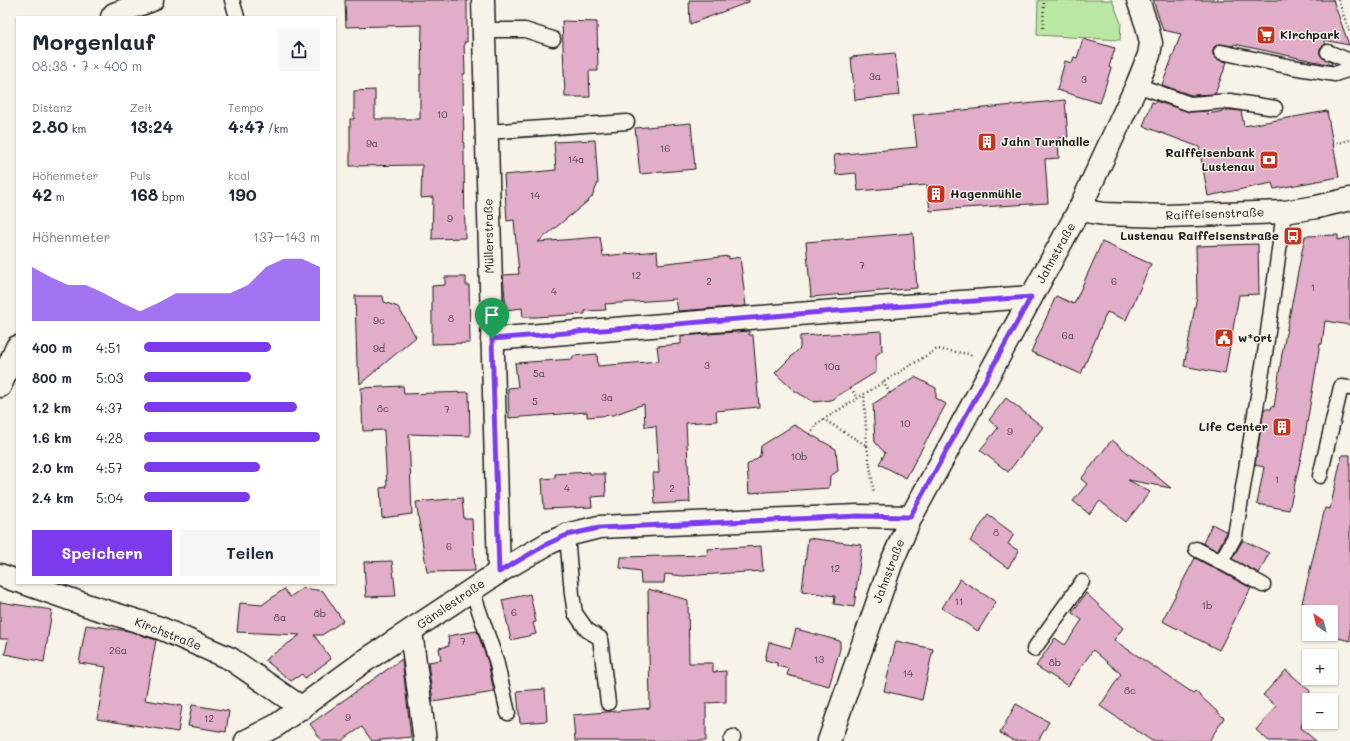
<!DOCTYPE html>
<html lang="de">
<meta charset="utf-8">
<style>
body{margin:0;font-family:Mali,sans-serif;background:#f6f6f7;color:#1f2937;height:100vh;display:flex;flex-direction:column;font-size:15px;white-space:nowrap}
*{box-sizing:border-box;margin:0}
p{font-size:13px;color:#747a83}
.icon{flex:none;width:22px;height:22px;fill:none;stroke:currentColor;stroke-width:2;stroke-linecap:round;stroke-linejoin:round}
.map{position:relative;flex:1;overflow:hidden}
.details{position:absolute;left:16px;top:16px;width:320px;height:568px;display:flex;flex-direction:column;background:#fff;border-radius:0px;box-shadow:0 1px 3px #0004}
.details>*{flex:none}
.needle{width:26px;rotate:325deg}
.tools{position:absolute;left:1302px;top:605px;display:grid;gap:8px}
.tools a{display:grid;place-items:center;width:36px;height:36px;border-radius:0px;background:#fff;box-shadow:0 1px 3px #0004;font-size:20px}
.pin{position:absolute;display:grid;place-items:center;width:34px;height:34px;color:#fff;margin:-41px -17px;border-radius:50% 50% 50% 0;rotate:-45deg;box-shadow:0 0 4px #0007}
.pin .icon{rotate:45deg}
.round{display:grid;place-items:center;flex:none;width:42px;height:42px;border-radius:0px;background:#f6f6f7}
.overview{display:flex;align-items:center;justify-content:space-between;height:68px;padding:0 16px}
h1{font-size:22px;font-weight:700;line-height:30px}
.metrics{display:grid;grid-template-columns:repeat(3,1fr);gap:6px;height:68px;padding:4px 16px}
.metrics div{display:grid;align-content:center}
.metrics b{font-size:17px;font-weight:700}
.metrics small{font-size:11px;font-weight:400}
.metrics p{font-size:11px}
.chart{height:112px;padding:8px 16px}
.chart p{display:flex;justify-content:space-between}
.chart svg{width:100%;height:72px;margin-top:4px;fill:#7c3aed;opacity:.7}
.button{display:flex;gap:8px;margin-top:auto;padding:8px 16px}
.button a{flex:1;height:46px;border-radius:0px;background:#7c3aed;color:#fff;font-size:16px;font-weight:700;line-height:46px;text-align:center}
.button a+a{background:#f6f6f7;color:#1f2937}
ul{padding:0 16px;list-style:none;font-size:13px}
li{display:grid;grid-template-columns:64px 48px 1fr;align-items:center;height:30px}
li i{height:10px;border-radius:5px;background:#7c3aed}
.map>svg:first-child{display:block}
</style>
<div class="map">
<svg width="1350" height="741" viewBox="0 0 1350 741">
<rect width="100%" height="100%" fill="#f7f3e8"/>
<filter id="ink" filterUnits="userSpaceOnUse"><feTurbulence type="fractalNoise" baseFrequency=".025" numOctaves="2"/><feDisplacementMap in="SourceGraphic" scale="8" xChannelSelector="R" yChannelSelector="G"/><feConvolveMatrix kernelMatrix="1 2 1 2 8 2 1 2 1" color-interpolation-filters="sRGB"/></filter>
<g filter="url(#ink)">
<polygon fill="#bbe7a4" stroke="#6c8260" points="1038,0 1112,0 1121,23 1120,40 1037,35"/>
<g fill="#e1adc8" stroke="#1c1c1c">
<polygon points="345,0 467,0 467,42 464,42 465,74 463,74 465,238 432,239 433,197 421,198 422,165 350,166 350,119 354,119 354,91 375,90 375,119 420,119 420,74 421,75 422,25 346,27"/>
<polygon points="689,0 749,0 749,2 690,24"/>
<polygon points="1153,0 1333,0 1349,45 1324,40 1326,44 1320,48 1320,54 1322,57 1332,63 1332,65 1234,44 1233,46 1219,44 1214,47 1213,51 1213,55 1219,60 1227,62 1215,94 1191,95 1162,85 1181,34 1163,30"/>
<polygon points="562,21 597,22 598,71 589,71 590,97 565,97"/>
<polygon points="1083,39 1115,48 1109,67 1111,68 1100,103 1057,90 1065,61 1072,63 1074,57 1077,58"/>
<polygon points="895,53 900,95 855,100 851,57"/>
<polygon points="1065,100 1068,137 1058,138 1059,158 1045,159 1048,203 963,208 930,211 927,185 858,191 856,173 836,175 834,155 917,147 913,115"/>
<polygon points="1155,101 1190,112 1208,111 1207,114 1230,110 1241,111 1244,126 1327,111 1339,177 1274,189 1272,183 1208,196 1199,147 1143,126 1152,102 1155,103"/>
<polygon points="691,123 695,169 640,174 635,128"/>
<polygon points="595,140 598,183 592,197 588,201 538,242 600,237 603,256 657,251 658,264 729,256 729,259 740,257 746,306 678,311 676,299 605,304 606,310 585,311 585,314 535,317 523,317 522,308 506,310 503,275 519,274 514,220 507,221 504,175 556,170 554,142"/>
<polygon points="913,233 917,288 811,297 806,242"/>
<polygon points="1338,235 1338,240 1350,237 1350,325 1325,321 1322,344 1320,344 1303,448 1289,510 1257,504 1264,467 1255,465 1264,409 1271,409 1272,406 1274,407 1282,354 1305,236"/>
<polygon points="1102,242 1151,264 1126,320 1107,312 1081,374 1031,352 1056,296 1074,304"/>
<polygon points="1258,244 1259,294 1239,295 1225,374 1184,366 1197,296 1196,246"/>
<polygon points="445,277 466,277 466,285 469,285 470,343 432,344 432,286 445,285"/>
<polygon points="355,296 383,296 384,302 398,307 416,337 360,384 359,367 357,367"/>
<polygon points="749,331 749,335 753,335 759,407 716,411 717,421 686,423 690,502 655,504 653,473 659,473 656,426 645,427 644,404 613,415 587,417 587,412 509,418 508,388 518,387 515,363 573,359 573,356 597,354 598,366 659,361 657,346 681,344 681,336"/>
<polygon points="881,331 882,351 876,355 876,372 831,400 814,402 793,390 775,373 800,348 800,336"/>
<polygon points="915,377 936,388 936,398 946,404 906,478 879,464 885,453 875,442 873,404"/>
<polygon points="403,386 404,394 469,392 470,436 409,434 412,514 382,518 380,488 387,487 384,430 363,431 361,388"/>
<polygon points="1006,398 1043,427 1008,472 980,450 998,428 989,420"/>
<polygon points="794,425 836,449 838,471 830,476 829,488 749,493 747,465 760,456 761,446"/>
<polygon points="1112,440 1171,488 1128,480 1150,492 1126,522 1100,501 1089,514 1073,501 1087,484 1081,479"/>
<polygon points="1342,455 1350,455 1350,641 1326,635 1326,634 1331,634 1332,610 1302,603 1325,508 1330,509"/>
<polygon points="590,472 590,474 605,474 606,496 591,497 592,507 544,509 542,479 555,478 555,474"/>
<polygon points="462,498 464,519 472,519 475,571 427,572 416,502"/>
<polygon points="988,515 1014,534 1008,544 1019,551 1008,568 970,541"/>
<polygon points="1212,524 1227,532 1217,551 1203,543"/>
<polygon points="808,538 862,545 854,607 834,604 835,596 802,591"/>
<polygon points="1243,540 1269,553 1259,573 1232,559"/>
<polygon points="761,546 763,571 683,576 665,574 664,583 641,583 640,571 620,568 621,557 708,555 707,549"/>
<polygon points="1195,558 1251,588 1219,650 1162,621"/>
<polygon points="392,561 396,596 366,597 364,562"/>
<polygon points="960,579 996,602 978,631 942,608"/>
<polygon points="303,588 323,591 343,621 322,635 314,635 331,659 305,678 302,674 291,681 265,660 300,635 237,632 240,603 262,605 284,589 290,597"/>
<polygon points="648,589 688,600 689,663 713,663 713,672 726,671 726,702 706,703 706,741 575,741 573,715 650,708"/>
<polygon points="1086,593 1123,628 1114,640 1193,693 1195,691 1224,718 1209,741 1152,741 1100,706 1121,674 1093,650 1068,686 1036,666 1055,638 1065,645 1082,620 1072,613"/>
<polygon points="530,594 536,622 533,623 536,634 511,640 502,600"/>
<polygon points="0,602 52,610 44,662 5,654 8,639 0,639"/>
<polygon points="86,625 129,631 156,640 145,700 182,706 178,732 97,719 106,667 79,663"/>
<polygon points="796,629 840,641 840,649 829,686 787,675 789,669 777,666 777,663 765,660 769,642 791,648"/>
<polygon points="477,631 488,662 494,692 433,702 428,662 441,660 439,648 449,646 448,636"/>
<polygon points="896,641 933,649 922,700 884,691"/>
<polygon points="402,659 411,737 372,741 362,727 341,741 322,741 310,724"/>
<polygon points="1286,670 1310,691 1301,728 1316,741 1269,741 1256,730 1276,706 1263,695"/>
<polygon points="545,689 547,721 520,723 517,691"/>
<polygon points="1016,704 1049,722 1038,741 1014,741 1000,733"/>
<polygon points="192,705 229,711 226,732 188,726"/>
</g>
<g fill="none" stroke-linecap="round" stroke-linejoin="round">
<g stroke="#1c1c1c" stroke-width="17">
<g id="service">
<polyline points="232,0 237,17"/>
<polyline points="484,30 525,30 553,39"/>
<polyline points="1221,52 1292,67 1335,74 1350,69"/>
<polyline points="1328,52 1350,61"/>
<polyline points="1137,85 1190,104 1230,101 1275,108"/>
<polyline points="487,132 627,122"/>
<polyline points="1320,476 1341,387 1350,388"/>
<polyline points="567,535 572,594 575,613 587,630 600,638 608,703"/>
<polyline points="1196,549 1221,562"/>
<polyline points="1263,585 1221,562 1235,536 1266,347 1284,212"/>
<polyline points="472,590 496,660 508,713"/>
<polyline points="1034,649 1082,582"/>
<polyline points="731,741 733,737"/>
</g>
</g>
<g stroke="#1c1c1c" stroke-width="25">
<g id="minor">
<polyline points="483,0 499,572"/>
<polyline points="112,17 114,14 152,0"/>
<polyline points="1079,210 1104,214 1165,216 1284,212 1317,207 1350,199"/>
<polyline points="492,339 835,311 1031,297"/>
<polyline points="0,386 17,347"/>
<polyline points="0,575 17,581"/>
<polyline points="24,583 92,607 160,628 231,659 302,708"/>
<polyline points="411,631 425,741"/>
<polyline points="246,741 277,725 363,662 499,572 549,543 567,535 599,527 858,516 911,517"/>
<polyline points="829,741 891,564 911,517 1079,210 1137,85 1149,55 1151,43 1147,26 1138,0"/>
</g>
</g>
<g stroke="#1c1c1c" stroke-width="2.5" stroke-dasharray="1 3" stroke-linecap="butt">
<polyline points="1338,0 1350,33"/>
<polyline points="1043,28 1044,0"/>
<polyline points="1333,144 1350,140"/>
<polyline points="883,382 890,393"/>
<polyline points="851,388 857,398"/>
<polyline points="823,419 867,446 864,394"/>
<polyline points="810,434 816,424 937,349 969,354 973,357"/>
<polyline points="867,446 874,493"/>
</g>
<use href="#service" stroke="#f7f3e8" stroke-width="14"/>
<use href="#minor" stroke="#f7f3e8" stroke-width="22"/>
</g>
</g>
<g fill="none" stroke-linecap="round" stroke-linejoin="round" filter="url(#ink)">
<g stroke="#fff" stroke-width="8">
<polygon id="route" points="1031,297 910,517 858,516 599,528 567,535 549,543 499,572 492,339 835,311"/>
</g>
<use href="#route" stroke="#7c3aed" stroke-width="5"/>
</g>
<defs>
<g id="supermarket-square" transform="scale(1)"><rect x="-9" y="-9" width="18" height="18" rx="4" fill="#c8321e" stroke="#f7f3e8"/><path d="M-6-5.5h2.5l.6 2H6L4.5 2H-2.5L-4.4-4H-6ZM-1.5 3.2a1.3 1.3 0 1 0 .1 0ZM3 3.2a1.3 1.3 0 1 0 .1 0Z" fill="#fff"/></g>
<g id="building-square" transform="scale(1)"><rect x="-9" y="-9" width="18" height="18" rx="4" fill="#c8321e" stroke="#f7f3e8"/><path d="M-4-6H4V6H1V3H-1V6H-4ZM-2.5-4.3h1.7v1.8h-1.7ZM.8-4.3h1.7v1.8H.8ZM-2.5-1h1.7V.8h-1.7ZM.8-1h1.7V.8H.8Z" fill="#fff"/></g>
<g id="bank-square" transform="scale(1)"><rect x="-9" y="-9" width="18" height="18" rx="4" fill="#c8321e" stroke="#f7f3e8"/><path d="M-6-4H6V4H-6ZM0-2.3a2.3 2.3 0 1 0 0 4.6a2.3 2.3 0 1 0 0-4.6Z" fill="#fff"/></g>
<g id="bus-square" transform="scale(1)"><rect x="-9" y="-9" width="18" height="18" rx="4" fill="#c8321e" stroke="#f7f3e8"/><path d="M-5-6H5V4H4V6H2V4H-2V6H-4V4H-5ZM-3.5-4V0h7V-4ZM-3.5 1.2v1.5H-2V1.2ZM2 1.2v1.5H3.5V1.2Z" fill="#fff"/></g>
<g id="civic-square" transform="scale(1)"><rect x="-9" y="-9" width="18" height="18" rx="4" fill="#c8321e" stroke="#f7f3e8"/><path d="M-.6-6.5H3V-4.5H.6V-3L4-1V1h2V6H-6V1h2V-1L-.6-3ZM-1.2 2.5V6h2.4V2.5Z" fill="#fff"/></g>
</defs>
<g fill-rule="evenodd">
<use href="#supermarket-square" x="1266" y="35"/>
<use href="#building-square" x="987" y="142"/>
<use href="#bank-square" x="1269" y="160"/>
<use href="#building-square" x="936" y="194"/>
<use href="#bus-square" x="1293" y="236"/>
<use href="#civic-square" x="1224" y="338"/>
<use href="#building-square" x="1282" y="427"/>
</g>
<g text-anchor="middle" stroke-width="3" stroke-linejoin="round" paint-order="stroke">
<g font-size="10" fill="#4d4047">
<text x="875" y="80">3a</text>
<text x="1084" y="83">3</text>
<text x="442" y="118">10</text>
<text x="372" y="147">9a</text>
<text x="665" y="152">16</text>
<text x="576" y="163">14a</text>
<text x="535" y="199">14</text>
<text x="450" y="222">9</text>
<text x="862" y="269">7</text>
<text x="636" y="279">12</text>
<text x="709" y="285">2</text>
<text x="1114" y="285">6</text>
<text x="1313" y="291">1</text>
<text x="554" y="295">4</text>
<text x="451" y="322">8</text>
<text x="379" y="324">9c</text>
<text x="1068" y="339">6a</text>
<text x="379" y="352">9d</text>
<text x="707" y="369">3</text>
<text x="832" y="370">10a</text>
<text x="539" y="377">5a</text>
<text x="607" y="401">3a</text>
<text x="535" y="405">5</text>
<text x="383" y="412">8c</text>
<text x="447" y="413">7</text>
<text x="905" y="427">10</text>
<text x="1010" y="435">9</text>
<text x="799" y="460">10b</text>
<text x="1277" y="483">1</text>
<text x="567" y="492">4</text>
<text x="672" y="492">2</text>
<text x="996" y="536">8</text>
<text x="449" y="550">6</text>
<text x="835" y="572">12</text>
<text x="959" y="605">11</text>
<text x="1207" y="609">1b</text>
<text x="514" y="616">6</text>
<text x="320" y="617">8b</text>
<text x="280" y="621">8a</text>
<text x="463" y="645">7</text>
<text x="118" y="654">26a</text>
<text x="819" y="663">13</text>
<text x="1055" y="666">8b</text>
<text x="908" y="677">14</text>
<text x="1130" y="694">8c</text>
<text x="348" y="721">9</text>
<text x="209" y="722">12</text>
</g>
<g font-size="12" font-weight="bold" fill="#1c1c1c" stroke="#f7f3e8" text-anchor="start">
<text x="1280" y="39">Kirchpark</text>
<text x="1001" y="146">Jahn Turnhalle</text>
<text x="1255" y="157" text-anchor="end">Raiffeisenbank<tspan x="1255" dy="14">Lustenau</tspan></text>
<text x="950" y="198">Hagenmühle</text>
<text x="1279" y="240" text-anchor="end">Lustenau Raiffeisenstraße</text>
<text x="1238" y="342">w*ort</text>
<text x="1268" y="431" text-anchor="end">Life Center</text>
</g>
<g font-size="12" fill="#1c1c1c" stroke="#f7f3e8">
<text transform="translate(1215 214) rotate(-2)" y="4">Raiffeisenstraße</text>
<text transform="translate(489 236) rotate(-91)" y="4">Müllerstraße</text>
<text transform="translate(1056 253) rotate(-61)" y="4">Jahnstraße</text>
<text transform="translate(889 571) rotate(-69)" y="4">Jahnstraße</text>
<text transform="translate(451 604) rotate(-34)" y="4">Gänslestraße</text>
<text transform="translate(168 634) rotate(21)" y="4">Kirchstraße</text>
</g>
</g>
</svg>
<div class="tools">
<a><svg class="needle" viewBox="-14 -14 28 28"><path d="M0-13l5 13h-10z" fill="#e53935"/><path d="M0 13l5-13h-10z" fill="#747a83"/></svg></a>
<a>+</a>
<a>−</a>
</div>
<div class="pin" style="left:492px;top:339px;background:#1e9e55"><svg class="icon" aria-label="arrive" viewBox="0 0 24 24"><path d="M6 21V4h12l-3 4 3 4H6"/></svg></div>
<section class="details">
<div class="overview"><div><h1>Morgenlauf</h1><p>08:38 · 7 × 400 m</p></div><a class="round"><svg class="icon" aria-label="share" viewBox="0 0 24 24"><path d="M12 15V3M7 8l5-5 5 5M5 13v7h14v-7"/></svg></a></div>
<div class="metrics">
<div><p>Distanz</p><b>2.80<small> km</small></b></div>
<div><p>Zeit</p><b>13:24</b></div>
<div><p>Tempo</p><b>4:47<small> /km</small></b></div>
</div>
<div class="metrics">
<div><p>Höhenmeter</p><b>42<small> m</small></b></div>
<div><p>Puls</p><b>168<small> bpm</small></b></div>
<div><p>kcal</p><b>190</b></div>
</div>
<div class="chart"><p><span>Höhenmeter</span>137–143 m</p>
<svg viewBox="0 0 160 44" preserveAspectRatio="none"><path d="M0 44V11L10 17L20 22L30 22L40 27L50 33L60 38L70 33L80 27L90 27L100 27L110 27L120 22L130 11L140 6L150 6L160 11V44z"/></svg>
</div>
<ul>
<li><b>400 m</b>4:51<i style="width:72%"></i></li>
<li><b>800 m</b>5:03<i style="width:61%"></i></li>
<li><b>1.2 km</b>4:37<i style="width:87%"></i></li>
<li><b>1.6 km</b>4:28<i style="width:100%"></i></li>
<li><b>2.0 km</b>4:57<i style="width:66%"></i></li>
<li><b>2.4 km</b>5:04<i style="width:60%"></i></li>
</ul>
<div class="button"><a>Speichern</a><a>Teilen</a></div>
</section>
</div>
